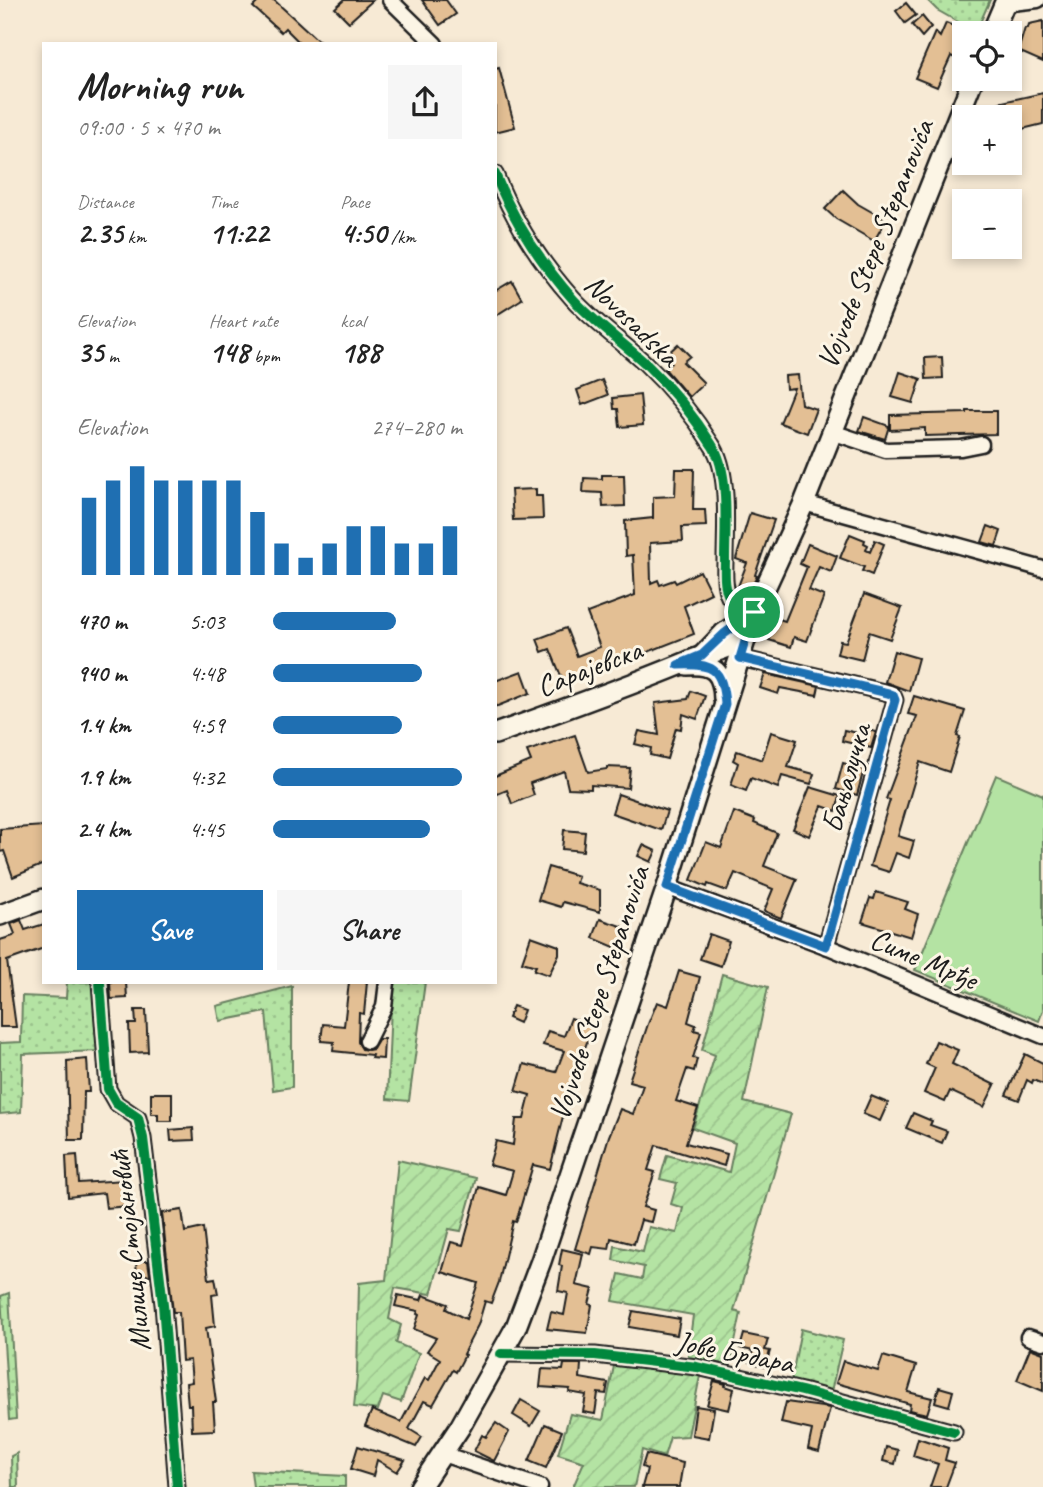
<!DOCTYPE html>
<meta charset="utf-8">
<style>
body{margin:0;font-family:Caveat,sans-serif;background:#f6f6f6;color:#222;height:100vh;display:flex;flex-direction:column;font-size:26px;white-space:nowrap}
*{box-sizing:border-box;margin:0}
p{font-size:23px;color:#767676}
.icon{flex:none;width:38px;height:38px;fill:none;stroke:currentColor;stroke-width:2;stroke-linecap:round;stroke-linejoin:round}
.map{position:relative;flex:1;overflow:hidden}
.details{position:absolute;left:42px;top:42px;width:455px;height:942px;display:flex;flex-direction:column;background:#fff;border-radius:0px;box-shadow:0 4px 10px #0003}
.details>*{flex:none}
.controls{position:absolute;left:952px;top:21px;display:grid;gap:14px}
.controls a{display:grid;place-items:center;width:70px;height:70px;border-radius:0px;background:#fff;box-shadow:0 4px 10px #0003;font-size:35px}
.pin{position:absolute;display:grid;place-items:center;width:60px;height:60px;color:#fff;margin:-30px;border:4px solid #fff;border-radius:50%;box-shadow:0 2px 7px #0007}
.round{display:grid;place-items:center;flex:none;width:74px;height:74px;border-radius:0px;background:#f6f6f6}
.head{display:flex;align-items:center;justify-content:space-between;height:119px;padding:0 35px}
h1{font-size:38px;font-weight:700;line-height:52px}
.stats{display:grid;grid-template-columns:repeat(3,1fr);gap:10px;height:119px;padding:7px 35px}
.stats div{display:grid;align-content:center}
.stats b{font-size:30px;font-weight:700}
.stats small{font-size:19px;font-weight:400}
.stats p{font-size:19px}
.chart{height:196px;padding:14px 35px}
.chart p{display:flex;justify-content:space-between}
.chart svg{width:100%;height:126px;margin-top:7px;stroke:#1f6fb2;stroke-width:6}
.button{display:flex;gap:14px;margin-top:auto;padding:14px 35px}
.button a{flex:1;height:80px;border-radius:0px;background:#1f6fb2;color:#fff;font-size:28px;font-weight:700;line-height:80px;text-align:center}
.button a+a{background:#f6f6f6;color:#222}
ul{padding:0 35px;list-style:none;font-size:23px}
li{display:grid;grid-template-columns:112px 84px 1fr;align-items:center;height:52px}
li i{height:18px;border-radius:9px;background:#1f6fb2}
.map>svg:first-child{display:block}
</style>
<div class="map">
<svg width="1043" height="1487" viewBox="0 0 1043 1487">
<defs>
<pattern id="grass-dots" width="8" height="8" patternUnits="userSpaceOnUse" patternTransform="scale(1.75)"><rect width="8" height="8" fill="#b4e3a3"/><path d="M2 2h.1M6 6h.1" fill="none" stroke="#9ac28c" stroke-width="1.8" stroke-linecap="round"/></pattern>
<pattern id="garden-furrows" width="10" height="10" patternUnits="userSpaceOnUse" patternTransform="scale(1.75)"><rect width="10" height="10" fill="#b4e3a3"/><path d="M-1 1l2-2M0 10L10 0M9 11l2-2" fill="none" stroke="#9ac28c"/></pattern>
</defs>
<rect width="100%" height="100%" fill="#f7ead5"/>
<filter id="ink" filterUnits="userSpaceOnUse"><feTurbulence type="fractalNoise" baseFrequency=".0143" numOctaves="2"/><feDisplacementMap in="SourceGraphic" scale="14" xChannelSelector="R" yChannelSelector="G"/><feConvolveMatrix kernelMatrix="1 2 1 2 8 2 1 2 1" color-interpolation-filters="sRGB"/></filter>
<g filter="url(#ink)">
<g fill="url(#grass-dots)" stroke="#688060" stroke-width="2">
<polygon points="927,0 990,0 976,32 937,10"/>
<polygon points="67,982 96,982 99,1051 23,1054 21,1112 0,1114 0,1043 21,1042 22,996 66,998"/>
<polygon points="392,982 425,982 409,1101 387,1099"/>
<polygon points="292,986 292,1087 273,1090 266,1012 220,1021 217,1006"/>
<polygon points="9,1293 16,1419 9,1420 1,1296"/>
<polygon points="801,1329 843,1340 830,1396 790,1386"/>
<polygon points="17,1453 18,1487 12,1487 11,1456"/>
<polygon points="251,1471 345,1476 345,1487 253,1487"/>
</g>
<g fill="url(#garden-furrows)" stroke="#688060" stroke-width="2">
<polygon points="722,974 768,987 744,1102 791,1114 734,1311 741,1313 728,1376 701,1371 688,1436 670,1437 664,1457 642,1450 634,1487 573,1487 584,1462 558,1454 570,1414 603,1420 615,1361 687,1363 693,1315 613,1301 619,1274 642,1279 644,1267 613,1260 615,1246 643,1252 649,1227 677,1233 683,1208 671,1204 677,1183 660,1179 667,1155 729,1172 735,1143 693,1128 715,1055 702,1050"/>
<polygon points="398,1160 476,1178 461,1231 449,1229 431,1294 395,1288 389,1319 401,1325 396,1343 419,1353 401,1402 383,1396 378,1410 354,1407 357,1376 359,1283 386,1280"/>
</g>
<polygon fill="#b4e3a3" stroke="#688060" stroke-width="2" points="996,775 1043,795 1043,1010 1039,1021 915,970"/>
<g fill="#e3bf94" stroke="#1c1c1c" stroke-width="2">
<polygon points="260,0 274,0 322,44 301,44 285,28 281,32 253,7"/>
<polygon points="344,0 373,0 349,22 335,8"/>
<polygon points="422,0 446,0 456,14 440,25"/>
<polygon points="906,3 916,15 905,23 896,11"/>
<polygon points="922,16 931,27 922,37 912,25"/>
<polygon points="1043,21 1043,62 1018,51 1025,28 1028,28 1029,24"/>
<polygon points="946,23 968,32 964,33 964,40 957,59 951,56 937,87 915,78 935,32 940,37"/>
<polygon points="499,68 515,127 495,132 495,69"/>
<polygon points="1043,93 1043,124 1010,132 1010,117 992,117 989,105"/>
<polygon points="843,190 858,204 886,220 874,241 836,219 825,209"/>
<polygon points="512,281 522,299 495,316 495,291"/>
<polygon points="678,344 690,356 683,362 704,383 689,397 665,369 671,363 664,357"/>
<polygon points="942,357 943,378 926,379 925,358"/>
<polygon points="900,372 921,379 913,403 892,397"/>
<polygon points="798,375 801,404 816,409 807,433 780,423 794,388 786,389 785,376"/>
<polygon points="602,380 608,395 582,405 577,390"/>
<polygon points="640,395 643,425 620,427 618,409 614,409 613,398"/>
<polygon points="967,411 996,411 996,434 925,436 925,428 890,430 890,415 967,413"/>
<polygon points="864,417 889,426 885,439 859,431"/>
<polygon points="676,469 694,469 693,510 705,510 706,526 682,527 683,541 650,543 651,583 658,580 660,585 674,580 676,583 700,571 711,593 684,606 694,634 604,669 602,666 563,681 550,649 542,652 537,639 566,628 577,656 600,647 587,613 635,595 633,555 626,556 625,521 653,518 653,497 675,496"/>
<polygon points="602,475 624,475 625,506 603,507 602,493 583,492 584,478 602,479"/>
<polygon points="536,489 536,496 542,496 543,519 513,520 511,490"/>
<polygon points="750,513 774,520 755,575 757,576 748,595 737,589 747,563 736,559"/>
<polygon points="988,526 1001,531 996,546 982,542"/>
<polygon points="850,534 865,540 864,543 868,545 866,550 870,552 875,540 884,544 872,575 862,571 864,567 840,558"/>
<polygon points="808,544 837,556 831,572 819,567 809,590 824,596 807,641 794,637 791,647 769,640 776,618 785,621 807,567 800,564"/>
<polygon points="864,594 902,608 890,639 869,632 862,660 837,654 840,641 846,642"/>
<polygon points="894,651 918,658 909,691 885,682"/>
<polygon points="522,671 530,693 495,707 495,681"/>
<polygon points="765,674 819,686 817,695 780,688 778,694 760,688"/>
<polygon points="691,691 705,696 697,719 683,714 681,729 676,728 667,759 650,755 651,748 635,744 639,731 659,735 655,703 688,699"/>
<polygon points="914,696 965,711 957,736 960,737 949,772 920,762 898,836 914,841 909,858 896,853 889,872 870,866 890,800 886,799 917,716 908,714"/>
<polygon points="864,729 876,732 871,748 842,741 844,730 862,734"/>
<polygon points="771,732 797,740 788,767 814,774 811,784 782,776 778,788 751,778 746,791 731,785 738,763 733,760 737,751 762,760"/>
<polygon points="575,735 588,772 607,769 607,767 630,768 628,788 591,785 591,789 568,788 564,771 530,783 534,795 512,804 507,790 495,795 495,776 531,761 527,751"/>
<polygon points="843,763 864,769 857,795 836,789"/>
<polygon points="810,787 840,796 836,811 822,806 809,836 793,829"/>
<polygon points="618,794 667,811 661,830 612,813"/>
<polygon points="734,812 755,820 754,823 777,833 764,866 797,879 781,918 764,911 773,889 735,873 727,891 708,884 707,887 691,880 706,842 721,848"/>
<polygon points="44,826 44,864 13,877 4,851 0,852 0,829"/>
<polygon points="564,830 585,832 583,851 562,849"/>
<polygon points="643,845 656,851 651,862 638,856"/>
<polygon points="548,867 578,876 576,883 600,890 600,912 563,902 561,907 538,900"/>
<polygon points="876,892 908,902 905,909 918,914 911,937 862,922 870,898 874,899"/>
<polygon points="600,919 627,928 619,949 593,938"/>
<polygon points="21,920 25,930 44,924 44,948 7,961 16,1027 0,1027 0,940 13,936 15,934 11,924"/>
<polygon points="709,934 729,941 721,966 700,959"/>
<polygon points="531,936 559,946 559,954 549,975 534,970 536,966 522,962"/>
<polygon points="679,971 700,977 688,1022 696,1025 694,1030 701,1032 693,1058 697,1059 694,1071 687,1069 676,1101 698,1108 686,1143 727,1154 724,1166 656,1145 648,1170 655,1172 643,1207 654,1210 651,1222 641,1220 634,1244 611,1238 609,1249 593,1247 591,1254 575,1249 609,1136 620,1109 633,1114 643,1085 629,1081 648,1024 657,1002 668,1006"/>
<polygon points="110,982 126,982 127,998 111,999"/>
<polygon points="349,982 367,982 364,1014 359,1013 358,1042 362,1049 368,1050 373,1049 379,1039 384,1039 383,1059 371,1058 372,1055 333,1051 334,1042 321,1041 323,1024 344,1026"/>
<polygon points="513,1006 524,1010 519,1023 508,1018"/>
<polygon points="135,1010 146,1010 148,1052 130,1053 129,1024 136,1024"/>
<polygon points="571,1018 593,1026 583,1053 586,1054 578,1075 575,1074 566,1112 564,1112 550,1169 533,1165 516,1222 513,1221 499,1282 491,1303 485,1301 478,1325 463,1354 465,1355 456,1372 453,1370 433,1405 424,1401 409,1429 422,1437 416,1447 365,1426 372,1410 401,1422 425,1378 429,1380 440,1359 427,1351 436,1338 414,1329 419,1315 417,1314 418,1311 395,1306 398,1295 421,1300 423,1295 448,1304 446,1309 466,1319 478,1283 442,1272 451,1242 463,1245 479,1187 506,1195 513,1171 489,1165 496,1141 513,1145 516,1119 524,1119 530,1095 516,1091 524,1064 556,1072 564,1051 543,1045 548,1031 564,1036"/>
<polygon points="936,1041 958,1050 952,1064 995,1085 984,1107 950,1091 945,1102 924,1093 935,1068 926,1064"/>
<polygon points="1025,1054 1043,1063 1043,1084 1033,1080 1032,1083 1027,1080 1019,1100 1006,1095"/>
<polygon points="87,1059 89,1092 84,1092 83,1140 69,1140 67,1061"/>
<polygon points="151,1093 172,1093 172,1121 158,1121 158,1114 151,1114"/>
<polygon points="871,1096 888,1103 880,1121 863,1114"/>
<polygon points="913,1113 932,1121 930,1125 947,1131 942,1143 906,1128"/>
<polygon points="193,1128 194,1140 171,1141 170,1130"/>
<polygon points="77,1155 79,1183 125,1180 129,1206 106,1208 104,1193 68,1197 66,1156"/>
<polygon points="182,1210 185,1232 203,1228 209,1279 215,1278 218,1294 212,1295 215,1326 206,1328 216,1402 213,1402 215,1430 192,1431 191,1405 188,1405 186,1383 192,1382 190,1360 182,1361 179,1312 173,1312 162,1213"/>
<polygon points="562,1249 583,1254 576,1285 593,1289 589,1304 592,1305 587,1333 547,1329 551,1312 564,1315 568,1293 558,1291 562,1266 559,1265"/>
<polygon points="136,1261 148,1261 150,1275 137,1276"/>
<polygon points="633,1311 680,1319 677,1335 629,1327"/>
<polygon points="744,1334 768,1339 765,1350 770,1351 765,1367 750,1362 753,1351 740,1348"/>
<polygon points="1030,1348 1043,1353 1043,1391 1017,1380"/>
<polygon points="883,1356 916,1366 908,1392 932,1398 927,1414 909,1410 910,1404 836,1383 843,1361 878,1371"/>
<polygon points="564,1364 581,1364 580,1378 608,1383 606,1394 598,1393 595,1414 583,1412 586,1395 569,1392 570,1389 540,1387 542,1369 563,1370"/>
<polygon points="714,1381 726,1384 725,1386 734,1389 729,1410 707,1405"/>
<polygon points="939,1387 953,1391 949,1406 935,1402"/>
<polygon points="521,1400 540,1411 531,1426 513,1415"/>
<polygon points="786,1402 830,1408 819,1452 808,1449 812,1430 781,1423"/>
<polygon points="696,1406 714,1409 709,1438 692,1435"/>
<polygon points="496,1423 509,1432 494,1461 474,1451 482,1435 486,1437"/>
<polygon points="545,1424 562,1431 546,1468 529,1461"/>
<polygon points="918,1438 948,1448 945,1460 955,1463 946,1487 930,1487 938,1464 913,1456"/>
<polygon points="358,1446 364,1448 405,1460 397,1472 377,1460 373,1476 351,1469"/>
<polygon points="886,1447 898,1450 895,1464 883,1461"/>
<polygon points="646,1454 683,1463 679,1487 642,1487 647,1469 642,1467"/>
</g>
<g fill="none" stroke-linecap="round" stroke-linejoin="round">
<g stroke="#1c1c1c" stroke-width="19">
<g id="minor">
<polyline points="390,0 435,44"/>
<polyline points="1004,4 1038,0"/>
<path d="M495 174C513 220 541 263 573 299 595 323 622 342 645 363 669 386 694 416 712 445 730 471 725 527 725 559 725 573 723 588 731 600 737 608 746 610 754 612"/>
<polyline points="832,432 886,450 961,448 981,444"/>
<polyline points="804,503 1043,569"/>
<polyline points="740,658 888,693 893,695 895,700 826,946"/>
<polyline points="667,887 826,946 1043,1036"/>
<polyline points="100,982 108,1089 116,1103 138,1118 143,1138 163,1304 177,1487"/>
<polyline points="367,1041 384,1007 387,982"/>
<polyline points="1028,1337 1043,1342"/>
<polyline points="501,1354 595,1355 697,1367 802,1391 954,1432"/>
<polyline points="443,1454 540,1487"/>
</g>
</g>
<g stroke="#1c1c1c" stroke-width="24">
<g id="major">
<polyline points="992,33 1006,0"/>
<polyline points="703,655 724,633 754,612"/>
<path d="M687 665C714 663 723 672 724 699"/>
<path d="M495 734C560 711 624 688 687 662 708 653 728 650 747 637"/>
<polyline points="0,915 44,899"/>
<polyline points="420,1487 460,1427 516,1327 541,1261 667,887 754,612 804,503 973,79"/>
</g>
</g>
<use href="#minor" stroke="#fcf5e5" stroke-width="14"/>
<use href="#major" stroke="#fcf5e5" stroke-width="19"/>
<g stroke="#fcf5e5" stroke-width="15">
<g id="cycleway">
<path d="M495 174C513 220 541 263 573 299 595 323 622 342 645 363 669 386 694 416 712 445 730 471 725 527 725 559 725 573 723 588 731 600 737 608 746 610 754 612"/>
<polyline points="740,658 888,693 893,695 895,700 826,946"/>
<polyline points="100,982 108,1089 116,1103 138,1118 143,1138 163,1304 177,1487"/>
<polyline points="501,1354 595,1355 697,1367 802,1391 954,1432"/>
</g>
</g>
<use href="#cycleway" stroke="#00873e" stroke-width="10"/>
</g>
</g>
<g fill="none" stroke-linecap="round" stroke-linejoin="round" filter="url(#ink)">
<g stroke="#fff" stroke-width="14">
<path id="route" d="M754 612 740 658 888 693 893 695 895 700 826 946 667 887 725 704C722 668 713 663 678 665L702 655 724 634Z"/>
</g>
<use href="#route" stroke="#1f6fb2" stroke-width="9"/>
</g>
<g text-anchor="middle" stroke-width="6" stroke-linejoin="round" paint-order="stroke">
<g font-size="30" fill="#1c1c1c" stroke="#fcf5e5">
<text transform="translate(875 244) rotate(-68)" y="10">Vojvode Stepe Stepanovića</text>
<text transform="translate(632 320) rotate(44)" y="10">Novosadska</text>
<text transform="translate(589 668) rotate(-21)" y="10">Сарајевска</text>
<text transform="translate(846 778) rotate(-74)" y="10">Бањалучка</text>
<text transform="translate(924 959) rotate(23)" y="10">Симе Мрђе</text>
<text transform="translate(599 993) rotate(-72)" y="10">Vojvode Stepe Stepanovića</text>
<text transform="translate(130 1251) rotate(-96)" y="10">Милице Стојановић</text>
<text transform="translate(735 1352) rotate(11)" y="10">Јове Брдара</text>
</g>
</g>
</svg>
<div class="controls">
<a><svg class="icon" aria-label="locate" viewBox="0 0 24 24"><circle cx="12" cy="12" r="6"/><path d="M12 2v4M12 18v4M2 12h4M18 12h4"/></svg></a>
<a>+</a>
<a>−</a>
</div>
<div class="pin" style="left:754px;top:612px;background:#1e9e55"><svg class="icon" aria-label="arrive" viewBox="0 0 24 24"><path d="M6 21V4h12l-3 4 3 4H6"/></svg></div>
<section class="details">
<div class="head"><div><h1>Morning run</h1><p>09:00 · 5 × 470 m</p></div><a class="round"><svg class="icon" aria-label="share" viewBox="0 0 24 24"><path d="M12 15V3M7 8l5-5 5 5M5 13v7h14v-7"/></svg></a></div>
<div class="stats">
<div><p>Distance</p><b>2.35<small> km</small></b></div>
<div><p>Time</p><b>11:22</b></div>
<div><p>Pace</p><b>4:50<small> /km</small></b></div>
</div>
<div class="stats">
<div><p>Elevation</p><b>35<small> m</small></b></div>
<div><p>Heart rate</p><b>148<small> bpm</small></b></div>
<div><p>kcal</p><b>188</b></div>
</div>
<div class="chart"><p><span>Elevation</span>274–280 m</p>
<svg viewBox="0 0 160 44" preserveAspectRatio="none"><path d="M5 44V17M15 44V11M25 44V6M35 44V11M45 44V11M55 44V11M65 44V11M75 44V22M85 44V33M95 44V38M105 44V33M115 44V27M125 44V27M135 44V33M145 44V33M155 44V27"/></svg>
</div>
<ul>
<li><b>470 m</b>5:03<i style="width:65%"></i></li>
<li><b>940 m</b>4:48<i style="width:79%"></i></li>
<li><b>1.4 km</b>4:59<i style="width:68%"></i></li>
<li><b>1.9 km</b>4:32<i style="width:100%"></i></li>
<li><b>2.4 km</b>4:45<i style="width:83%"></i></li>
</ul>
<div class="button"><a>Save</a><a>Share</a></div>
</section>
</div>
